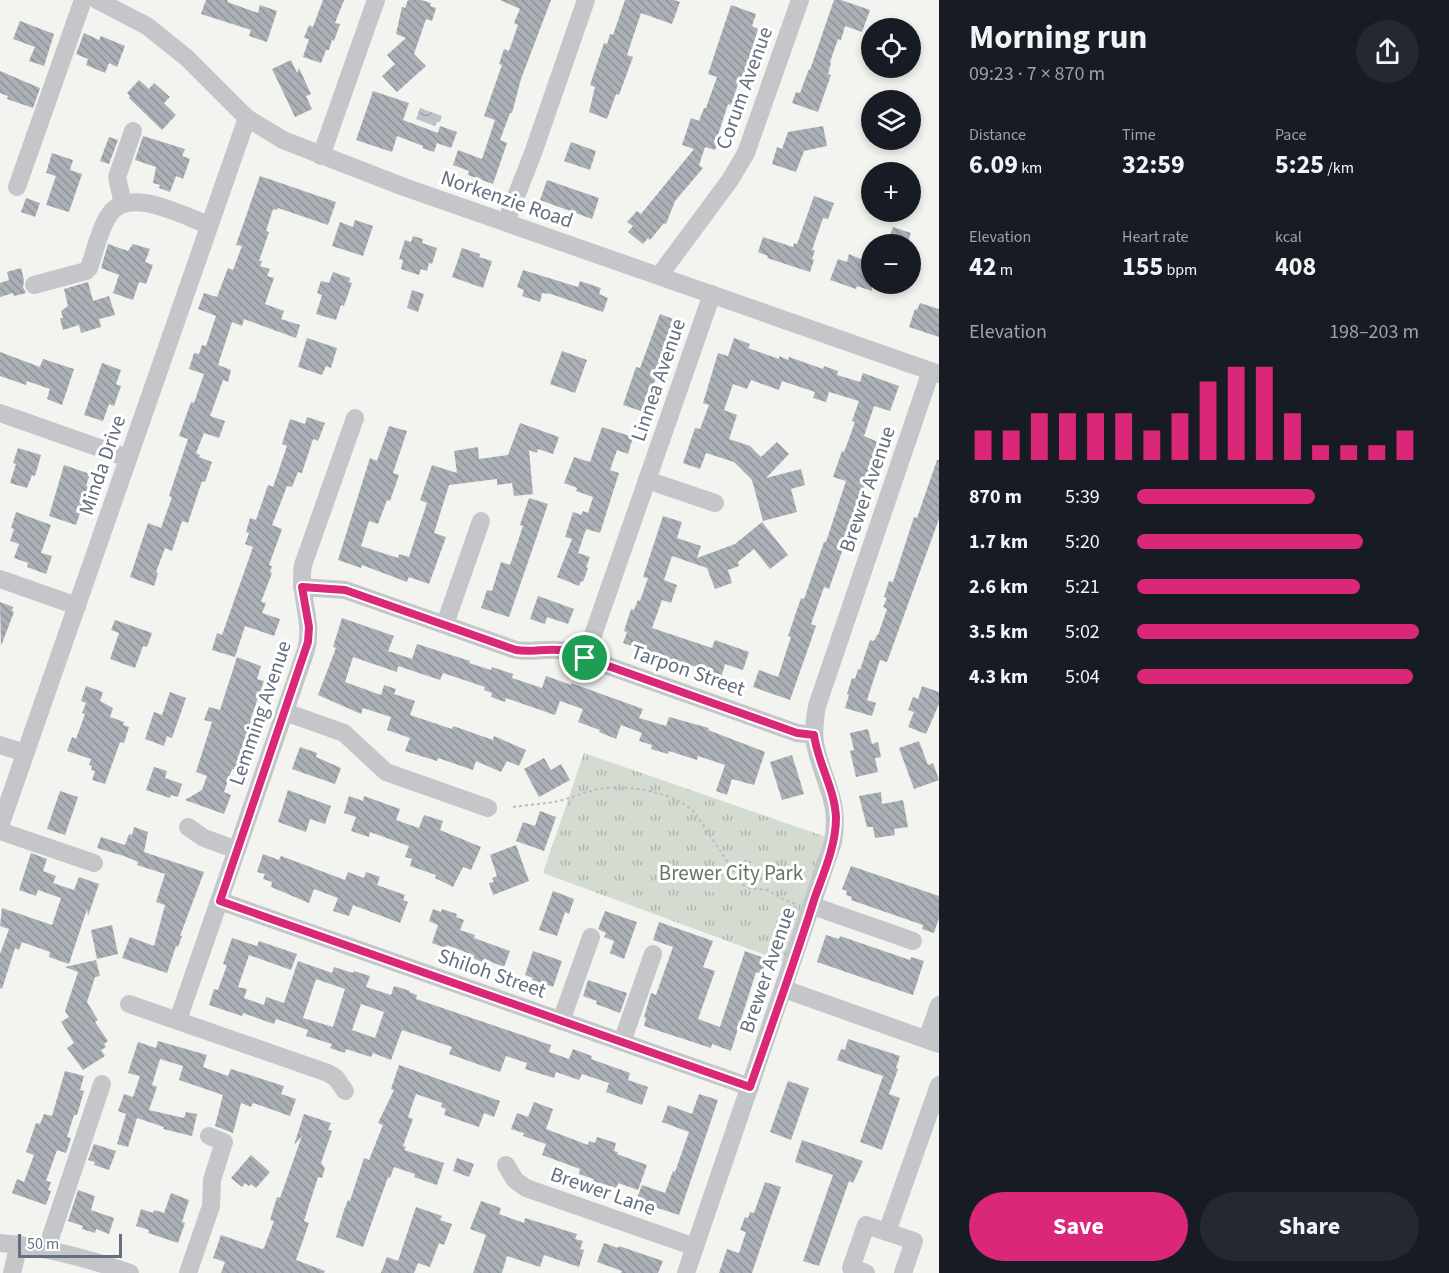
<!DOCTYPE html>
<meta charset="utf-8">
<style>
body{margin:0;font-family:"Source Sans 3",sans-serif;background:#242831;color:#f1f3f6;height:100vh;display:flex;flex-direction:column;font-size:22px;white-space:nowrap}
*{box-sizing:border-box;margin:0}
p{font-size:20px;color:#9ea1a6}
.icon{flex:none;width:33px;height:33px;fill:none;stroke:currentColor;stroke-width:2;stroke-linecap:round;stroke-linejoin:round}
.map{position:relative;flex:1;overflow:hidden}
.details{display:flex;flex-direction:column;background:#171b24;width:510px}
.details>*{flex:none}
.tools{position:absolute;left:861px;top:18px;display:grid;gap:12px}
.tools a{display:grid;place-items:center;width:60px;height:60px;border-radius:50%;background:#171b24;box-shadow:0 3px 9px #0003;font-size:30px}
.scale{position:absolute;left:18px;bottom:15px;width:104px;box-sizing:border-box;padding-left:6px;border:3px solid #647080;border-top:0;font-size:16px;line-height:21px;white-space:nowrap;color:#647080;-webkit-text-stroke:4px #fff;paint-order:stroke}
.pin{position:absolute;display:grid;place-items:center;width:51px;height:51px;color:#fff;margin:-26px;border:3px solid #fff;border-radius:50%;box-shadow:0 2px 6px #0007}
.round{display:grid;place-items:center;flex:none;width:63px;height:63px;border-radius:32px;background:#242831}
.overview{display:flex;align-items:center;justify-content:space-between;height:102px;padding:0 30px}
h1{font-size:33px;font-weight:700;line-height:45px}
.stats{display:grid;grid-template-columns:repeat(3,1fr);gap:9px;height:102px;padding:6px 30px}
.stats div{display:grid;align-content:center}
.stats b{font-size:26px;font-weight:700}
.stats small{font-size:16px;font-weight:400}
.stats p{font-size:16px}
.chart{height:168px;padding:12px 30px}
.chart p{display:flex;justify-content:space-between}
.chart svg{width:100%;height:108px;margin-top:6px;stroke:#db2777;stroke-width:6}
.cta{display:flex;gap:12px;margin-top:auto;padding:12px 30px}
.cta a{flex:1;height:69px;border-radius:36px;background:#db2777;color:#fff;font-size:24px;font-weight:700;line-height:69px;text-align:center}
.cta a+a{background:#242831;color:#f1f3f6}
ul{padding:0 30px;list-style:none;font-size:20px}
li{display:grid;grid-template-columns:96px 72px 1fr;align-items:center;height:45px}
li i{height:15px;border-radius:8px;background:#db2777}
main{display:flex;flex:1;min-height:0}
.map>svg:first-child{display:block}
</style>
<main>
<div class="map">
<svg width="939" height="1273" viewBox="0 0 939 1273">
<defs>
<pattern id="grass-tufts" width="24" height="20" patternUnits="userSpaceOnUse" patternTransform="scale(1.5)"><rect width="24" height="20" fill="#d4dbd1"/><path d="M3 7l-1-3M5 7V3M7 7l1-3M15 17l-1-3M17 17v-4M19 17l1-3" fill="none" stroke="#b0b6af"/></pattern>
<pattern id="water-waves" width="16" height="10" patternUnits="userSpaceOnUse" patternTransform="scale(1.5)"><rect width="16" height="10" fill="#bcc4c9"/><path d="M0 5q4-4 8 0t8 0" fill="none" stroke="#9ca4a8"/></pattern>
<pattern id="building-back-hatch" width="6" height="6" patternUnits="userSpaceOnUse" patternTransform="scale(1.5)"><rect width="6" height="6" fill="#aab0b6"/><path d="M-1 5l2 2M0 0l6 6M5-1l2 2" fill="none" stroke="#8e9499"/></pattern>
</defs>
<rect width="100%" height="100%" fill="#f3f4f0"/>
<polygon fill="url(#grass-tufts)" points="584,753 826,837 784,962 543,873"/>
<path fill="#d4dbd1" d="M706 867 726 874 728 877 721 893C710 893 692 888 697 873Z"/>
<polygon fill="url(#water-waves)" points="420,108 442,116 440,122 437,122 435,126 416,119"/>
<g fill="url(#building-back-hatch)" fill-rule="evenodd">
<polygon points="206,0 228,0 227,2 258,13 260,5 277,11 267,42 249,36 251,30 201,14"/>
<polygon points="323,0 344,0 335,23 340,24 334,41 332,40 329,50 326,50 321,63 303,57 309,39 304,38 309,25 313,27"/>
<polygon points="408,0 421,0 431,3 430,6 436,8 432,21 426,19 414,54 426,66 397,92 382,76 395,64 387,55 406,38 396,34 402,7 405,8"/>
<polygon points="500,0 551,0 521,79 512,113 510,113 500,140 507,143 493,184 468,175 469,171 453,165 458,150 482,159 495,120 484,116 502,65 499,64 504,49 509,51 518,25 514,23 520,9"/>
<polygon points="625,0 674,0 680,2 672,24 641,13 627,55 633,57 619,95 616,94 607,119 589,112 595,87 590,85 604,43 607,44 610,34 613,35"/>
<polygon points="834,0 841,0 870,10 862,32 845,26 841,40 838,39 830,62 831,63 828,74 831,75 818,112 792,103 796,92 800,93 809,69 810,70"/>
<polygon points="731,5 756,14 752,26 758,29 741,85 738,84 731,105 728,104 718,135 720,136 715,150 705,147 699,165 703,168 675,201 666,224 664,223 650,240 648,238 643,244 628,232 633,226 627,222 637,211 641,214 694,149 682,145 691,118 699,121 704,108 706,108 717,77 708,74"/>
<polygon points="20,21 54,34 44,66 29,61 35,47 13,39"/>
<polygon points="84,33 99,40 101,36 125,46 117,67 109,63 105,73 86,65 88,59 76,54"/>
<polygon points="291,60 297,73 299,68 311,94 306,96 312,109 295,117 272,69"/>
<polygon points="0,71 40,88 33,108 7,99 8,96 0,93"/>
<polygon points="139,80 149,89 154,83 170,97 164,103 176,115 162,130 129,98 130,96 127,93"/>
<polygon points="373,91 409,103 403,120 438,133 440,126 457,132 451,148 437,143 434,152 422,148 423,146 397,136 392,152 356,140"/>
<polygon points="823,126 827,146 804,151 796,172 772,164 777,147 782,149 788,132"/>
<polygon points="143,136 185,149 182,156 190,159 183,179 176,176 170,192 159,188 160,185 153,183 156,167 135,160"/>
<polygon points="109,137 118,140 109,164 100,161"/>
<polygon points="571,142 596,151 590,170 564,161"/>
<polygon points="52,153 73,160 70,170 82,174 69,212 46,205 56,176 46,173"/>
<polygon points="260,176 336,202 328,225 278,208 277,210 273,209 266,231 269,232 259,261 262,261 260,266 270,269 267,276 274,278 265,304 284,311 281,319 300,325 296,338 244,319 242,326 232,322 218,365 231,370 228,382 223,380 210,416 225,421 219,438 204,433 196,453 200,455 199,457 212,462 205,482 202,481 188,523 182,521 172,551 165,548 156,572 158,573 154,586 130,577 148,523 161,528 172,497 169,496 188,439 179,436 191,402 194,403 204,374 189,369 194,353 199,354 202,345 206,346 216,316 198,309 204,293 217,297 228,268 233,270 242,246 236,245"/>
<polygon points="547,180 599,198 592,219 540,200"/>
<polygon points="814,196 834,203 828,219 823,218 812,250 815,250 812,259 814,260 810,272 767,258 768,256 758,252 763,237 793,247 794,243 797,244"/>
<polygon points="26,198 40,203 35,217 21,212"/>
<polygon points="355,220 373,226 363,256 332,246 340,222 353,227"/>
<polygon points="893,227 911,233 907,244 887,244"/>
<polygon points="413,236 423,239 422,243 437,248 432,264 429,263 427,271 421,269 419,275 401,269 403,260 399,259 405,240 411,242"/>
<polygon points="108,244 128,251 133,244 150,249 145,262 153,265 146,284 139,282 133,300 113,293 119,275 101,268"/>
<polygon points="462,248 480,254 479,257 492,261 483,288 452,277"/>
<polygon points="849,254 872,264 872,291 857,286 856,289 830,280 838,259 847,262"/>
<polygon points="21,268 24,280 23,287 26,293 14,296 13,293 0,297 0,283 9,280 7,272"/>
<polygon points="523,270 578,287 580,281 601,288 599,294 608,298 603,312 551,294 542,293 540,302 522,296 524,290 517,287"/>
<polygon points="333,272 350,278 349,282 352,283 344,306 341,305 336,320 316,314 322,295 317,293 321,281 329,283"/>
<polygon points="88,282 93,301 109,296 115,315 99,319 101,327 94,329 81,333 79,325 63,330 60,318 63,318 61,311 68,306 64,289"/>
<polygon points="412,290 424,294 418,312 407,308"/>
<polygon points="920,303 939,309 939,337 909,327 915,309 917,310"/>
<polygon points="660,314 673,319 670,326 676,328 663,365 661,364 651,392 648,391 641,411 623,405 636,367 640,368"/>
<polygon points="307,338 337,348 331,368 326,366 322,375 298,367"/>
<polygon points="734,338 750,344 748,348 779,359 779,356 788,360 789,357 823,369 824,366 838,371 837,375 860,382 863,373 899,386 890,411 874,406 864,436 878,442 872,461 873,462 829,589 824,587 811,624 816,626 790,700 753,687 759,670 778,677 791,637 788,636 801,598 804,599 824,542 826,542 846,481 833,477 842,451 844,452 855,422 852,421 859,401 829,392 826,402 813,398 815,392 782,381 779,390 751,380 747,389 733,384 724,410 737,415 729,439 750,446 761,457 777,442 789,454 766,478 801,469 805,485 791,489 797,512 763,521 752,480 734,462 706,453 700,469 683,463 695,428 700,429 709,405 703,403 718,353 728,356"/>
<polygon points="562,351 587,360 575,393 550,384"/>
<polygon points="0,352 40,367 43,359 74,369 62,405 47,399 50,389 27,381 26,385 0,376"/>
<polygon points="102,363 121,370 116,384 121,386 114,406 109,404 103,421 84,415"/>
<polygon points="307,417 325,423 318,441 313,439 302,473 298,472 292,487 287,486 272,525 282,529 269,565 272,566 270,572 272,573 261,602 266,603 262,613 280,619 274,636 245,626 235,657 212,650 217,633 222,635 253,547 245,544 249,533 246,532 250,518 256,520 268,485 273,487 287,446 282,444 290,419 305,424"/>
<polygon points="520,423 559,437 553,454 538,449 537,453 529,450 533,494 514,496 512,483 497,485 497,479 449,485 434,533 446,537 429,584 409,577 407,582 362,565 361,568 338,560 370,458 377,461 389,426 407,431 393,473 399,475 390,501 387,500 378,524 369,521 361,546 398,558 399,554 409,557 427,503 420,500 432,465 457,473 454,451 478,447 479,459 508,455"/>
<polygon points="602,427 633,437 628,454 617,450 610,470 619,473 600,533 586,529 578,553 590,557 586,567 588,568 583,582 581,581 579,586 557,577 572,539 565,537 573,512 581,515 583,511 588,513 593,497 576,491 577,488 564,483 574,457 590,462"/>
<polygon points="18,448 41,455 35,476 32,475 27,488 10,483 16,464 13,463"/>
<polygon points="937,460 939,460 939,519 887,662 880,660 867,700 876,703 872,716 845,708 849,695 847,694 852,678 855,679 858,669 860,670 870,640 874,641 877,635 878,635 887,609 883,607 887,598 884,597 889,581 893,582 914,517 917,518"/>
<polygon points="64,465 90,474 86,486 89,487 76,525 49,516"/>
<polygon points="529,498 548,504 509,617 481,608 487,590 492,591 501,562 510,565 523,526 520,525"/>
<polygon points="16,512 51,525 41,553 52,556 46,574 27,567 28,563 14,558 19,544 10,541 14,529 11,528"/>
<polygon points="663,516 682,522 677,538 701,546 697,558 735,544 762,522 788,555 770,569 754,549 738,562 739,566 728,570 732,583 715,589 707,568 672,556 664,580 677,585 671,603 662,600 652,628 712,648 715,640 749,652 743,670 725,664 721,678 704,672 705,670 676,660 675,664 658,658 659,656 623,643 627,632 624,631 631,609 634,610 638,600 640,601 648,578 643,577"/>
<polygon points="538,596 574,609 568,624 547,617 545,624 530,619"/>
<polygon points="0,602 13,607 12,611 14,612 1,646"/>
<polygon points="342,618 394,636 388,651 412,659 417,644 470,661 469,663 491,670 492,667 513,674 512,678 542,688 546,676 571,685 571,683 643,709 639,718 666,726 669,717 709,728 708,730 765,752 754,785 732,779 727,795 716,791 725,765 698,756 697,760 669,751 668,754 651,749 652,745 639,741 642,733 621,725 616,739 599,732 600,730 578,722 583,709 560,701 555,715 506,698 505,702 491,697 492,693 484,690 485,687 443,673 440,680 398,666 397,672 353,657 345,682 381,695 384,685 396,689 394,694 415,701 410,715 452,729 453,726 493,740 494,736 526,750 519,766 507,761 501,772 476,761 473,770 438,758 437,761 405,751 410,738 387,730 391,717 363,708 361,714 318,695 336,648 333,647"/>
<polygon points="115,620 152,633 147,647 143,646 135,668 110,659 119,633 111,630"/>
<polygon points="237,657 261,666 257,679 264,681 250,721 253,721 247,738 236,770 232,769 224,792 231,795 224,814 185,800 202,790 207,776 196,772 212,722 204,720 209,707 220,710"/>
<polygon points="86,686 103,692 100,701 113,708 110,717 124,722 123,725 129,727 124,743 120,742 105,784 92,780 95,771 91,770 92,766 89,765 91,759 67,751 72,737 76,739 85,714 82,713 86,703 81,701"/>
<polygon points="922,686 939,692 939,704 926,734 908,727 914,712 908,710 913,697 918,699"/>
<polygon points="170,692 186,698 172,738 167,736 164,746 145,739 154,712 162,715"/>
<polygon points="868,729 872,744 878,742 881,757 875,758 878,772 856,777 850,751 854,750 850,733"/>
<polygon points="919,741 928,765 933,763 939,780 914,789 899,748"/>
<polygon points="300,747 317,753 316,757 341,768 335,784 292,769"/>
<polygon points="792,755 804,794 782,800 770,762"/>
<polygon points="544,758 551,770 561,764 570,780 539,797 524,769"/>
<polygon points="154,767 167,771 165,778 182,784 178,797 171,795 170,798 146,790"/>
<polygon points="288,790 331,806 325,824 310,819 306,832 278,822"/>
<polygon points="60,791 78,797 65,835 47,829"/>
<polygon points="881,792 882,804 903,800 908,827 894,829 895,835 875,838 873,827 867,827 859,796"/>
<polygon points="349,796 363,801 364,796 400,809 396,820 419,828 424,815 443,821 440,830 481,847 471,870 463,867 453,887 435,878 436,875 410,866 412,859 405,857 409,846 370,832 369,837 351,831 356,817 344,813"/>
<polygon points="540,811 556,817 544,851 516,841 523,822 535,826"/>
<polygon points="134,827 148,832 144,852 204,872 180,936 182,936 178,947 176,946 167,973 122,958 130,937 154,946 165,905 156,902 165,874 137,865 138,862 124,856 97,848 101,837 125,845 129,834 132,835"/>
<polygon points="516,845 529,881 493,895 489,883 494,882 492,878 497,876 490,855"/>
<polygon points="31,853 47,859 43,871 56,876 53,883 74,890 79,877 99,884 88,916 87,909 69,964 49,957 50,952 22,942 19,950 15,948 2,989 0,988 0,954 9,929 0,926 2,908 52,925 61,898 38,890 36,896 19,890"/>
<polygon points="263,854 279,860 281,856 345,880 348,872 364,878 366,872 380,877 377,885 405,895 403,900 408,902 400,923 353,905 349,916 333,911 338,898 314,889 309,903 271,887 272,882 263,879 265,874 257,872"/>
<polygon points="851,866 939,896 939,918 934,933 922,929 923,925 851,900 852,897 846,895 847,891 842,889"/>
<polygon points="553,891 574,899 569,914 565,912 557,936 539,930"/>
<polygon points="433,909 441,912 442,909 457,914 456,917 464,920 460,930 475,935 474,938 510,951 504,967 489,961 488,964 472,958 473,955 447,945 446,948 432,943 438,925 429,921"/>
<polygon points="605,911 637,922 624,959 610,953 614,941 604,937 606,933 598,929"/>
<polygon points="659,922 713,941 703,967 715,971 698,1019 720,1027 745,951 767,959 762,974 756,972 731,1051 712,1044 711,1048 644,1026 646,1018 644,1017 651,993 656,995 673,947 653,940"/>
<polygon points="112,925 118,954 97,959 91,930"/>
<polygon points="826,935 839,939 840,936 910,960 911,957 924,961 913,995 817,962"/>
<path d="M232 938 257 946 259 941 297 954 291 970 249 955 238 987 247 989 244 998 264 1005 266 997 284 1003 298 961 332 973 334 967 353 973 354 971 370 976 366 987 391 995 394 986 410 991 409 992 417 995 416 999 551 1045 549 1052 569 1059 573 1049 592 1056 591 1059 630 1073 628 1080 648 1087 642 1105 606 1092 609 1083 582 1074 579 1080 556 1072 554 1078 525 1069 527 1063 506 1056 500 1072 449 1054 452 1047 402 1030 391 1060 373 1053 371 1057 346 1049 345 1053 330 1048 332 1044 306 1036 308 1030 276 1019 274 1024 243 1013 242 1016 209 1005 214 989 218 990 227 965 223 964ZM316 979 345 989 333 1027 303 1018ZM361 1004 384 1012 375 1038 352 1030Z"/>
<polygon points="533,951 562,961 553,987 532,980 533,978 525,975"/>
<polygon points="96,960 100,976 95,977 87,1002 98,1020 95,1022 108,1041 104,1044 106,1047 101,1050 105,1056 83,1070 67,1048 74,1043 61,1022 69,1017 65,1011 78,972 65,967"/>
<polygon points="588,980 627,993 620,1013 596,1004 597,1001 583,996"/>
<polygon points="848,1039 900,1056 896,1068 898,1069 889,1094 900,1098 882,1150 860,1142 883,1076 837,1060 841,1049 845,1050"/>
<polygon points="158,1041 207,1055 203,1067 228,1076 231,1069 284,1086 281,1094 296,1099 290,1116 253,1103 251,1107 241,1103 233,1133 215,1126 223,1095 179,1080 183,1066 160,1059 152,1085 157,1087 149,1110 184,1118 186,1112 197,1114 192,1136 163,1129 164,1127 137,1118 128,1147 117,1144 126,1114 118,1111 124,1094 133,1097 140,1076 128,1073 138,1042 156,1048"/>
<polygon points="399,1065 500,1101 494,1117 484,1113 479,1127 444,1115 446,1109 441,1107 442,1103 416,1094 408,1117 413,1119 403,1146 406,1147 404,1150 444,1163 437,1185 414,1177 415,1174 394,1167 390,1178 388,1177 363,1247 336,1237 344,1210 348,1200 350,1201 364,1158 369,1160 383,1125 378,1123 394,1090 391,1089"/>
<polygon points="65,1071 84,1076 80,1090 84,1091 77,1115 74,1115 67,1137 71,1138 66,1153 57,1150 46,1181 51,1182 48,1190 51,1191 46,1205 12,1193 17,1179 24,1182 34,1155 26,1152 36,1123 40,1124 44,1114 52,1116"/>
<polygon points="788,1081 809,1088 791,1140 770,1132"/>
<polygon points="699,1094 718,1100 679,1215 636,1201 642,1185 665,1193 673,1171 675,1172 689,1132 662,1122 668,1105 692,1114"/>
<polygon points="534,1102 553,1109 546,1129 588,1145 589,1141 595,1143 597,1137 616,1143 614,1151 618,1152 617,1154 647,1165 638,1190 618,1183 617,1188 593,1181 594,1179 579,1174 580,1169 542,1155 546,1144 523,1136 524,1133 511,1129 517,1113 528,1117"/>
<polygon points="304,1114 331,1123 328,1130 332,1131 321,1163 325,1168 322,1178 318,1177 304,1221 309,1223 296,1260 325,1271 324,1273 221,1273 225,1262 213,1258 221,1235 262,1249 264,1248 274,1221 270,1220 277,1197 280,1198 302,1136 294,1145"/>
<polygon points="802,1140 863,1161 853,1183 849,1181 819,1266 803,1261 833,1175 795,1162"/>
<polygon points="94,1144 116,1151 109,1170 94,1165 95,1162 88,1160"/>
<polygon points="251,1155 270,1172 256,1188 251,1184 249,1186 245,1183 242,1187 231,1178"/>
<polygon points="457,1158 474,1164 469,1177 453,1171"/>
<polygon points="765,1182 781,1187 752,1273 719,1273 727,1249 739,1253 746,1232 740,1230 745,1217 748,1218 750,1212 754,1213"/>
<polygon points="78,1190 95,1196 91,1210 114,1218 109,1234 96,1229 95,1233 82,1229 83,1226 68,1221"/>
<polygon points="171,1193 189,1200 182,1222 185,1223 178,1243 148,1233 149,1230 136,1226 141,1209 153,1213 154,1210 164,1213"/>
<polygon points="481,1201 501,1208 499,1214 524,1223 525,1218 577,1234 575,1239 583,1241 580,1249 584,1250 579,1267 544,1255 540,1267 507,1256 502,1273 473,1273 486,1235 470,1229"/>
<polygon points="416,1207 442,1216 440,1220 452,1224 444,1245 439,1243 430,1267 418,1263 414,1273 381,1273 387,1257 398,1261"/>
<polygon points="604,1243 618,1248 619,1246 663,1261 658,1273 621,1273 622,1271 597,1262"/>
</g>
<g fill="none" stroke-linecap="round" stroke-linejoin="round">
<path stroke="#bbbdbf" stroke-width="2" stroke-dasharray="3 3" stroke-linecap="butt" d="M513 807C527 805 541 804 554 802 569 799 584 792 599 789 626 784 676 792 695 813L743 885 750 888 768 890 784 900 796 904"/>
<g stroke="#c4c6ca" stroke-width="18">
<polyline points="97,0 147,26 187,58 247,118 283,140 404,187 939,374"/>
<polyline points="321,156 376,0"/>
<polyline points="17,187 83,0"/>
<polyline points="123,204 117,177 133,131"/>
<polyline points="506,222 533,153 586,0"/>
<polyline points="659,276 730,180 746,153 800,0"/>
<path d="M34 285 86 271 89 268C95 252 99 230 109 215 128 185 183 216 209 225"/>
<polyline points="0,413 128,458"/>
<polyline points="647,480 715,503"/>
<polyline points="0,579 77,606"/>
<path d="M302 587 345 590 516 650C533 653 549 647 566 651L797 733 814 735"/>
<polyline points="445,624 481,521"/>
<polyline points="585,658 712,294"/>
<polyline points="285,712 344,733 386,772 488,808"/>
<polyline points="0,745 25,753"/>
<polyline points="0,826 247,118"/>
<polyline points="188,827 204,838 237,850"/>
<polyline points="0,831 94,863"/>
<polyline points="220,901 750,1087"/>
<polyline points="813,906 913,941"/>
<polyline points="784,989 939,1044"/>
<polyline points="129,1004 328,1073 336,1078 345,1091"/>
<path d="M178 1020 306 650C314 622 298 594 303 565L355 418"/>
<polyline points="561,1021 591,937"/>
<polyline points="927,1039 939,1005"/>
<polyline points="622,1042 653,954"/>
<polyline points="506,1165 515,1180 526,1188 695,1247"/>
<polyline points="887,1232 939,1085"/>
<path d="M0 1243C46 1247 87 1258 130 1273"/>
<polyline points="49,1249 51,1236 102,1084"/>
<polyline points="12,1273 19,1244"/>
<polyline points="188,1273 211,1206 212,1180 224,1142 209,1136"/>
<path d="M686 1273 833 842C841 800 822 781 815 743 813 730 815 718 817 706L931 371"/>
<polyline points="866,1273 851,1268 866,1225 914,1241 903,1273"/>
</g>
</g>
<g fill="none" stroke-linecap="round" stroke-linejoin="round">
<g stroke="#fff" stroke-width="12">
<path id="route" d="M302 587 345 590 516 650C533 653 549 647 566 651L797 733 814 735C818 764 835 789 836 818 836 845 824 872 815 897 795 961 772 1024 750 1087L220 901 308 642 309 627Z"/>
</g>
<use href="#route" stroke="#db2777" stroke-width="8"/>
</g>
<g text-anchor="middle" stroke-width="6" stroke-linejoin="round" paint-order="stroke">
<g font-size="21" fill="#647080" stroke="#fff">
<text transform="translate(744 88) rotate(-70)" y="7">Corum Avenue</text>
<text transform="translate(507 199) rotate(19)" y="7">Norkenzie Road</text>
<text transform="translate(658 380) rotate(-71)" y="7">Linnea Avenue</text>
<text transform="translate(102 465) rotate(-71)" y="7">Minda Drive</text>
<text transform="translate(867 489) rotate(-71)" y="7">Brewer Avenue</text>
<text transform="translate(688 670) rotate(19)" y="7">Tarpon Street</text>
<text transform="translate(260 713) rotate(-71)" y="7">Lemming Avenue</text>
<text transform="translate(767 970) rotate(-71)" y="7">Brewer Avenue</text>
<text transform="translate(492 973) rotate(19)" y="7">Shiloh Street</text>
<text transform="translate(603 1191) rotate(19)" y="7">Brewer Lane</text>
</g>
<g font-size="21" fill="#647762" stroke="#fff">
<text x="731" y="880">Brewer City Park</text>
</g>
</g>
</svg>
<div class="tools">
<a><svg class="icon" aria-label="locate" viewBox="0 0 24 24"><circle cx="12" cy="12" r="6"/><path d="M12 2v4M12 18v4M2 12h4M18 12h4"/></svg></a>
<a><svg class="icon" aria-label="layers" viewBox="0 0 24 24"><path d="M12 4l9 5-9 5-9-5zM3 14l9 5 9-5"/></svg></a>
<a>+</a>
<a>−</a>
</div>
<div class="scale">50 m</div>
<div class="pin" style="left:585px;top:658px;background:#1e9e55"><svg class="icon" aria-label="arrive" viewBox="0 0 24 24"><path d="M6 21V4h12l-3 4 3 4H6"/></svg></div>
</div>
<section class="details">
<div class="overview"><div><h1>Morning run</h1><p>09:23 · 7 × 870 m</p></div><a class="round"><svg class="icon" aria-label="share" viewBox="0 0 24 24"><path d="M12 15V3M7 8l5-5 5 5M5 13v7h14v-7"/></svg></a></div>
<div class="stats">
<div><p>Distance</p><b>6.09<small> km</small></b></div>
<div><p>Time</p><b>32:59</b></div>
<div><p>Pace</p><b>5:25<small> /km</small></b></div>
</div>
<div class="stats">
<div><p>Elevation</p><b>42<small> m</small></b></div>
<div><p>Heart rate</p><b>155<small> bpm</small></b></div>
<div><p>kcal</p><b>408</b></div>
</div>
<div class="chart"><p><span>Elevation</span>198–203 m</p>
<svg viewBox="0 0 160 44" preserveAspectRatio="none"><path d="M5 44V32M15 44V32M25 44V25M35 44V25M45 44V25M55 44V25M65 44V32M75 44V25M85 44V12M95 44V6M105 44V6M115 44V25M125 44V38M135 44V38M145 44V38M155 44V32"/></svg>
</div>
<ul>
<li><b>870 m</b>5:39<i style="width:63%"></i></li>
<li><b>1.7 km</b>5:20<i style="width:80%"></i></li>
<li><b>2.6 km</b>5:21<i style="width:79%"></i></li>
<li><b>3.5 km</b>5:02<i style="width:100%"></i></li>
<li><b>4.3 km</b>5:04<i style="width:98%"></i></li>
</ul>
<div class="cta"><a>Save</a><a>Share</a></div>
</section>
</main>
